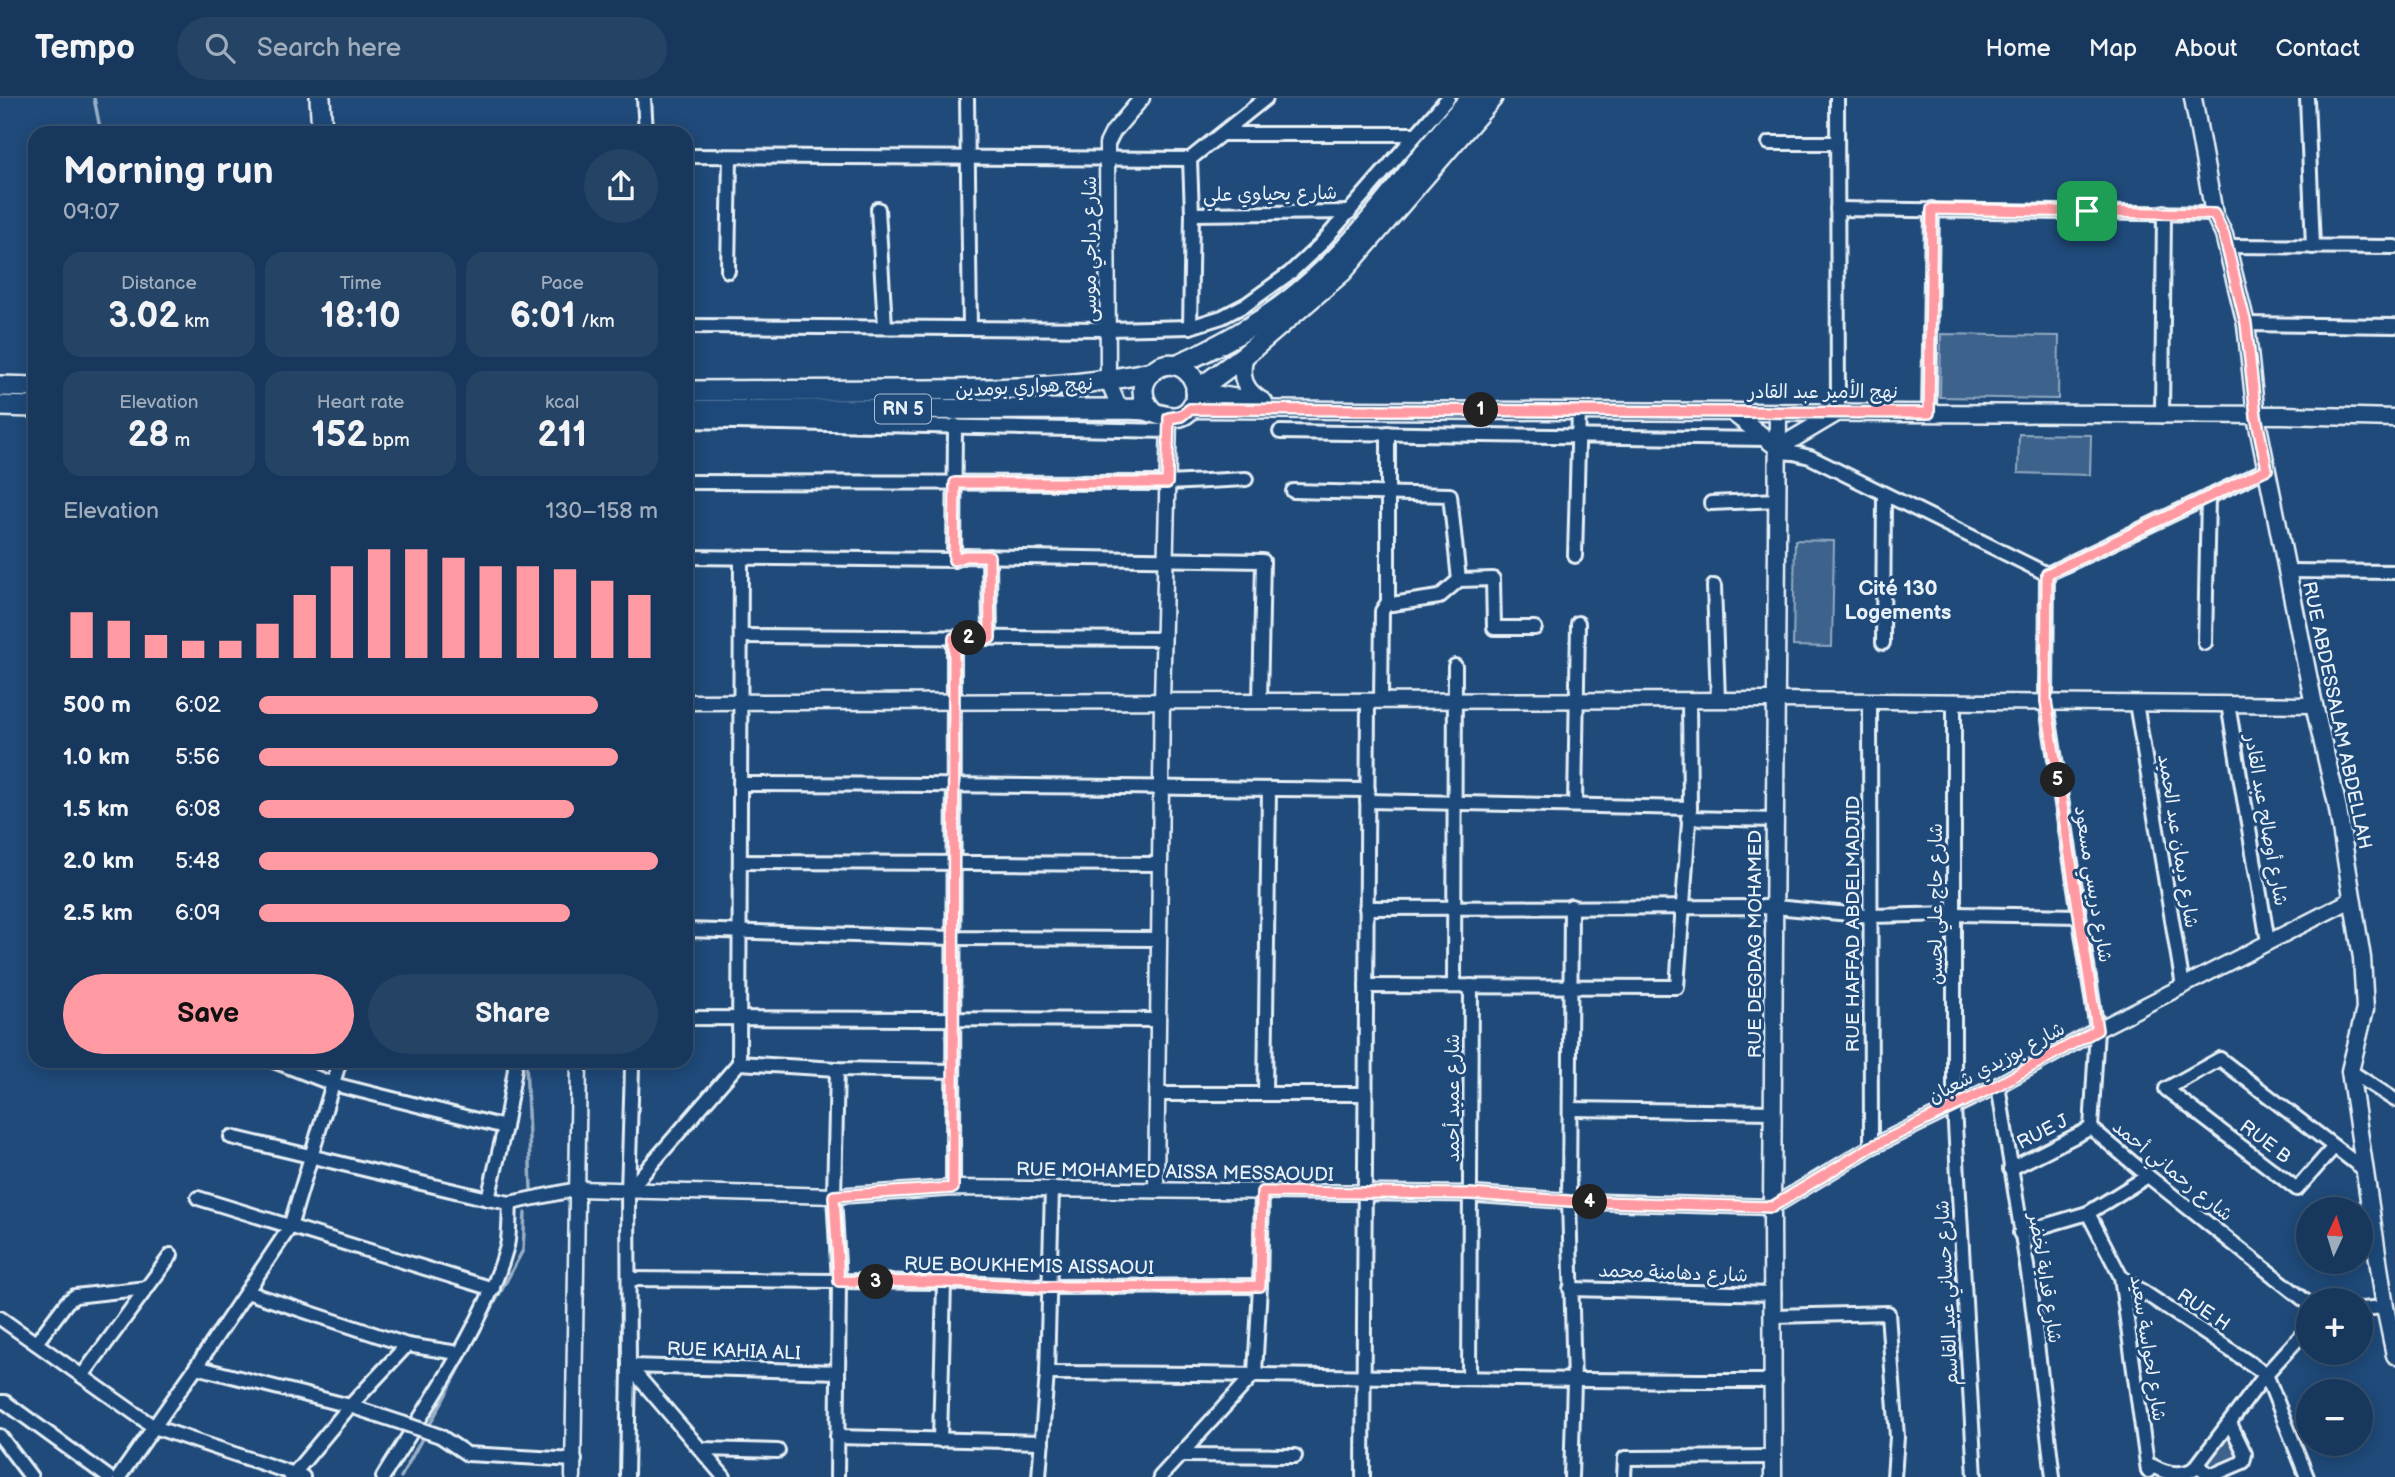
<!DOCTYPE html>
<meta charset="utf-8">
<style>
body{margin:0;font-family:"Balsamiq Sans","Playpen Sans Arabic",sans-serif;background:#244365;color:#f1f3f6;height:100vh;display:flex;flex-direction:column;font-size:26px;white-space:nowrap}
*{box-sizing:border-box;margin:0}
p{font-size:23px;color:#9eacbb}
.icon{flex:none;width:38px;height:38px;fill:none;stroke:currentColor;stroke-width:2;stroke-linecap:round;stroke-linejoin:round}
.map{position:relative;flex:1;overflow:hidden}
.panel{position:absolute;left:28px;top:28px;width:665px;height:942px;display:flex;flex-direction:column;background:#17385c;border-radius:21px;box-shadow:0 4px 18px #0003,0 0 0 2px #365272}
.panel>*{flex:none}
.needle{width:46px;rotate:4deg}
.buttons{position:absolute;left:2296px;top:1099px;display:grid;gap:14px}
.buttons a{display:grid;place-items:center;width:77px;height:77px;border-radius:50%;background:#17385c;box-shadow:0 4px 18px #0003,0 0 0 2px #365272;font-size:35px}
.pin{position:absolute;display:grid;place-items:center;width:60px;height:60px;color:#fff;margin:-30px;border-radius:14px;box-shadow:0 4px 10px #0006}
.km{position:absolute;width:35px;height:35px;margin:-18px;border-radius:50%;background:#222;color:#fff;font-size:19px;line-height:35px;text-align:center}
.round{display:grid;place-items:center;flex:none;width:74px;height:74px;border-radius:37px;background:#244365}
.head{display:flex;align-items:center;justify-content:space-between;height:119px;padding:0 35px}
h1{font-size:38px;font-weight:700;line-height:52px}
.stats{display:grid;grid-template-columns:repeat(3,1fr);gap:10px;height:119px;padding:7px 35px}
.stats div{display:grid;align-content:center;border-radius:18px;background:#244365;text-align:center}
.stats b{font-size:35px;font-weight:700}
.stats small{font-size:19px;font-weight:400}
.stats p{font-size:19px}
.chart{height:196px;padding:14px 35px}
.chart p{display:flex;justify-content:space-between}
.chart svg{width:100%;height:126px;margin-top:7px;stroke:#ff9aa2;stroke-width:6}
.cta{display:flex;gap:14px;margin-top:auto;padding:14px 35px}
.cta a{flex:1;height:80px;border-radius:42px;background:#ff9aa2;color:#111;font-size:28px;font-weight:700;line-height:80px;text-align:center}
.cta a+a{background:#244365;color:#f1f3f6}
ul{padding:0 35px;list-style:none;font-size:23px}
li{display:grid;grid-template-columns:112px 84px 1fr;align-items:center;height:52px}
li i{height:18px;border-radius:9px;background:#ff9aa2}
header{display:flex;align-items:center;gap:42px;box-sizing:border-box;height:98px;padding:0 35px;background:#17385c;border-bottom:2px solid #365272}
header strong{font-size:33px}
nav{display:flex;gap:38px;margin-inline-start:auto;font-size:24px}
.search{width:490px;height:63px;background:#244365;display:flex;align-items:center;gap:18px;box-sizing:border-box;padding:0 24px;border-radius:38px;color:#9eacbb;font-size:26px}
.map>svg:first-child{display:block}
</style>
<header>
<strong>Tempo</strong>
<div class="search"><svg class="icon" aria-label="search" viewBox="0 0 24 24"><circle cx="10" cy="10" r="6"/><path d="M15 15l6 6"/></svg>Search here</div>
<nav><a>Home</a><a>Map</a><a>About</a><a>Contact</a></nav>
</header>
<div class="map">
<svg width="2395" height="1379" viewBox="0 0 2395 1379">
<rect width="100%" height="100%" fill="#1f4a7a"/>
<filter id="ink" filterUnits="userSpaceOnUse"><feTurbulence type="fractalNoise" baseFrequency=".0143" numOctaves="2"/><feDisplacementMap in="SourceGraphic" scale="14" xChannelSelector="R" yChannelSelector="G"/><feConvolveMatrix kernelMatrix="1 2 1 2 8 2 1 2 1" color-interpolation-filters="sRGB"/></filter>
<g filter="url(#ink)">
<g fill="#3c628c" stroke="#92aac2" stroke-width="2">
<polygon points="1941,236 2059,238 2058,301 1940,299"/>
<polygon points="2019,336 2091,337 2090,377 2018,375"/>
<polygon points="1795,442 1834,443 1832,549 1793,548"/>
<path d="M2229 1336 2237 1355 2235 1361C2225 1366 2216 1374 2205 1366Z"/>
</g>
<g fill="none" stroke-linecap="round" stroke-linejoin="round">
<g stroke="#9ab0c7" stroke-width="3.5">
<polyline points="94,0 101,35"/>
<polyline points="526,962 531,1091"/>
<polyline points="428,1330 523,1152 525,1115"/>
<polyline points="401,1379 424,1337"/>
</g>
<g stroke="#e8f1f8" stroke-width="18">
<g id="minor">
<polyline points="644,0 646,35"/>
<polyline points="967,0 970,230"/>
<polyline points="1837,0 1838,314"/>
<polyline points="2307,0 2313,149"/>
<polyline points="1222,36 1416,36"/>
<polyline points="1769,45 1837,45"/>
<polyline points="686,58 1190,61 1266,0"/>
<polyline points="1190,61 1192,116 1190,229"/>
<polyline points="878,111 885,228"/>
<polyline points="1837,111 2214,116"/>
<polyline points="1192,116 1350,114"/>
<polyline points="2227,148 2395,149"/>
<polyline points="728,173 730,59"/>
<polyline points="2246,226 2395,228"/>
<polyline points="686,228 1108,231 1190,229 1222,219 1247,206 1290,175 1320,147 1448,0"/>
<polyline points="1929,315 1932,111"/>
<polyline points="2162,318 2164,114"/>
<polyline points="686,323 1169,333"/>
<polyline points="1280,334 1768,341"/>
<polyline points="1777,354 1794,355 1810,359 2047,476"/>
<polyline points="686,384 1168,385 1246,381"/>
<polyline points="1293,393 1450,397 1459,482"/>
<polyline points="1711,405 1778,402"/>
<polyline points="989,458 990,540"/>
<polyline points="1575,458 1579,312"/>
<polyline points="686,459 954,462 965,458 1263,463 1260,603"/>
<polyline points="954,462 955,327"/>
<polyline points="2287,473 2395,474"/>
<polyline points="2047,476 2046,603 2097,932 2091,1030 2148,1078 2308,1205"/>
<polyline points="2047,476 2267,371"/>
<polyline points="1714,488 1718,602"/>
<polyline points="1388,504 1392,506 1439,499 1459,482 1493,481 1494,530 1535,530"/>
<polyline points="742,538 1164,541"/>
<polyline points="1883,545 1884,397"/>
<polyline points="2205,545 2208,399"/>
<polyline points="1381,603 1382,513 1388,504 1388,335"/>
<polyline points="1870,603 1871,1049"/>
<polyline points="1954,603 1954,1009 1975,1379"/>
<polyline points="2136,605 2183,888"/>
<polyline points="2228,606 2268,844"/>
<path d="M741 686C950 686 1159 690 1368 692"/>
<polyline points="1367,703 1690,710"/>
<polyline points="1575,707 1578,525"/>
<polyline points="1688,720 1776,722"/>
<polyline points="741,764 1160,766"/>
<polyline points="1366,810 1775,809 1871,818 1954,816 2079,818"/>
<polyline points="686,832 953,840 1159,841"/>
<polyline points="1366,888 1677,889 1690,710 1689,602"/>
<polyline points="1454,888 1455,568"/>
<polyline points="686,920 1158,922"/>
<polyline points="271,962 333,986 505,1029"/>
<polyline points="340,962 290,1129 196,1269 350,1308 402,1325"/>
<polyline points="739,965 837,971 953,973"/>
<polyline points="632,971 628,1093 629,1268 724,1379"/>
<polyline points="837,971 834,1098 839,1183 837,1379"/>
<polyline points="2350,973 2395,1002"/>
<polyline points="1998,987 2030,1187 2053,1379"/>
<polyline points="1157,996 1365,996"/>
<polyline points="1265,996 1269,691"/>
<polyline points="1571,1011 1774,1014"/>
<polyline points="231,1039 488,1101"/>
<polyline points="2334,1049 2297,1091 2166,991 2220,961 2366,1073"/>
<polyline points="2010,1071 2091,1030"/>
<polyline points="953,1090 954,540"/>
<polyline points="628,1093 739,965 741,459"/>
<polyline points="198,1100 493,1191"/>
<polyline points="510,1105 578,1091"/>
<path d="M2088 1115 2121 1179 2148 1373 2153 1368C2167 1376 2181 1379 2195 1370L2266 1276 2308 1230"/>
<polyline points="2020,1135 2088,1115 2148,1078"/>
<polyline points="2121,1179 2266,1276 2307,1379"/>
<polyline points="629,1181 944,1184 1048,1189 1260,1188"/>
<polyline points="1570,1191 1774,1196"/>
<polyline points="247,1194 407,1247 458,1255"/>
<polyline points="2361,1211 2385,1209"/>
<polyline points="1774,1218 1888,1215 1897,1339 1894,1379"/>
<polyline points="0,1220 154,1329 119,1379"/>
<polyline points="36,1245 67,1204 75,1198 147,1190"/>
<polyline points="196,1269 154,1329 303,1379"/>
<path d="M1047 1275C1290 1275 1532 1284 1775 1283"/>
<polyline points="82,1278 171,1157"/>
<polyline points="1469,1280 1471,888"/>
<polyline points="0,1304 5,1304 108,1379"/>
<polyline points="0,1338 31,1379"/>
<polyline points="440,1338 467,1356 575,1362"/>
<polyline points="837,1339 1042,1344"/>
<polyline points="940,1342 944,1184"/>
<polyline points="701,1351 778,1353"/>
<polyline points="1182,1357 1295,1358"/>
<polyline points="2198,1367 2208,1376 2215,1376 2243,1364 2245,1356 2230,1325"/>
<polyline points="627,1378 629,1268 838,1274"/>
<polyline points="291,1379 350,1308 407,1247"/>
<path d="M383 1379C425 1310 486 1226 507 1148 510 1135 509 1119 510 1105L488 1101 505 1029 515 971 514 962"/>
<polyline points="1039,1379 1047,1275 1052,1091"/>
<polyline points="1160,1379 1255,1275 1260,1188 1262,1094"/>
<polyline points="1363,1379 1368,603"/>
<polyline points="1571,1379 1574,1284 1569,1103 1571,808"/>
<polyline points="1624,1379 1625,1360 1774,1359"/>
</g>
</g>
<g stroke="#e8f1f8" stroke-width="19">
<g id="tertiary">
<polyline points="1120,311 1108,283 1107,46 1113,34 1142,0"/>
<polyline points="686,604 1777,602 2314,607"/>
<polyline points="578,1091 834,1098 953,1090 1470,1096 1569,1103 1772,1109 1871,1049 1998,987 2097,932 2353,801"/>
<polyline points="1156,1092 1162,604 1169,320"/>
<polyline points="573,1379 579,962"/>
</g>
</g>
<g stroke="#e8f1f8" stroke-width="21">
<g id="secondary">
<polyline points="2193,0 2214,116 2224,137 2246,226 2256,318 2314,607 2337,706 2362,860 2365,911 2350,973 2385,1209 2395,1257"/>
<path d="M1245 257C1239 279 1244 293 1264 304"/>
<polyline points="1196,293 1256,303"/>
<polyline points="1190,311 2282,317 2395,320"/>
<polyline points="1732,314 1778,350 1835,316"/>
<polyline points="1773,1379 1772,1109 1778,314"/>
</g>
</g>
<g stroke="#e8f1f8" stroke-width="24">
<g id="primary">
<polyline points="320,0 322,35"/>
<path d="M1176 267C1222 247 1270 220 1308 186 1371 132 1415 60 1471 0"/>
<path d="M686 293C759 293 832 292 906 292 988 292 1070 291 1151 274"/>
<polyline points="1196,293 1245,257 1342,174 1492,0"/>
<path d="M686 312 1120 311C1130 312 1143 310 1152 314 1167 320 1185 324 1194 305 1198 297 1197 287 1192 279 1172 247 1123 282 1152 313"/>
</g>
</g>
<g stroke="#e8f1f8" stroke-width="24">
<g id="trunk">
<polyline points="0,288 35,289"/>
<polyline points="0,308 35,309"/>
</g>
</g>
<use href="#minor" stroke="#1f4a7a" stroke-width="12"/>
<use href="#tertiary" stroke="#1f4a7a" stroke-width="14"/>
<use href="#secondary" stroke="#1f4a7a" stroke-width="16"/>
<use href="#primary" stroke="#1f4a7a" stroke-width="19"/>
<use href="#trunk" stroke="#1f4a7a" stroke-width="19"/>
<g stroke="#e8f1f8" stroke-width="18" stroke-linecap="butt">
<polyline id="minor-bridge" points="402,1325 440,1338"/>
</g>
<use href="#minor-bridge" stroke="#1f4a7a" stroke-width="12"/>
</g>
</g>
<g fill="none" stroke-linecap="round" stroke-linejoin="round" filter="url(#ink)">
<g stroke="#fff" stroke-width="14">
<polygon id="route" points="1932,111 2214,116 2224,137 2246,226 2256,318 2267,371 2047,476 2046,603 2097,932 1998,987 1871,1049 1772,1109 1569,1103 1470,1096 1262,1094 1260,1188 1048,1189 944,1184 839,1183 834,1098 953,1090 954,540 990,540 989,458 965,458 954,462 955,385 1167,385 1169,320 1181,318 1190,311 1929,315"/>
</g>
<use href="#route" stroke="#ff9aa2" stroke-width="9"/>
</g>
<g text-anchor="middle" stroke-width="6" stroke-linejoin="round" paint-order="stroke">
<rect fill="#1f4a7a" stroke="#acbfd2" stroke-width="2" x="875" y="296.5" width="56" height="29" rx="5"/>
<g font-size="18" font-weight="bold" fill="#e8f1f8">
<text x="903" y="317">RN 5</text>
</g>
<g font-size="19" fill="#e8f1f8" stroke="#1f4a7a">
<text transform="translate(1270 95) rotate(-1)" y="7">شارع يحياوي علي</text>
<text transform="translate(1089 151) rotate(-90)" y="7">شارع دراجي موسى</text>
<text transform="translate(1024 288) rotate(-3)" y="7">نهج هواري بومدين</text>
<text x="1823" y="300">نهج الأمير عبد القادر</text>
<text transform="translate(2338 617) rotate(78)" y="7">RUE ABDESSALAM ABDELLAH</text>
<text transform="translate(2267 722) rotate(80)" y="7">شارع أوصالح عبد القادر</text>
<text transform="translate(2179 743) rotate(81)" y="7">شارع ديمان عبد الحميد</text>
<text transform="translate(2094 786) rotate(81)" y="7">شارع دريسي مسعود</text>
<text transform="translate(1935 806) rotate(-90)" y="7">شارع حاج علي لحسن</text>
<text transform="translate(1852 826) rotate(-90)" y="7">RUE HAFFAD ABDELMADJID</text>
<text transform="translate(1754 846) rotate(-90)" y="7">RUE DEGDAG MOHAMED</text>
<text transform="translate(1996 964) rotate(-28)" y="7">شارع بوزيدي شعبان</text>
<text transform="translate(1452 1000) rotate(-90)" y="7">شارع عميد أحمد</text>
<text transform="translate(2042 1033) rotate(-27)" y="7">RUE J</text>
<text transform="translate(2266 1043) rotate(37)" y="7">RUE B</text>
<text transform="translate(2173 1072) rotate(39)" y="7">شارع رحماني أحمد</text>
<text transform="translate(1175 1073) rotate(1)" y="7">RUE MOHAMED AISSA MESSAOUDI</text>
<text transform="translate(1029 1167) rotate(1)" y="7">RUE BOUKHEMIS AISSAOUI</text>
<text transform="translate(1673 1174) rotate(2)" y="7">شارع دهامنة محمد</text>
<text transform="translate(2046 1180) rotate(81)" y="7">شارع قداية لخضر</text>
<text transform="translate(1946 1195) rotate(-93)" y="7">شارع حساني عبد القاسم</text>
<text transform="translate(2204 1211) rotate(34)" y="7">RUE H</text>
<text transform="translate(2149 1250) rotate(81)" y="7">شارع لحواسة سعيد</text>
<text transform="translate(734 1252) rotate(2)" y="7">RUE KAHIA ALI</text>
</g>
<g font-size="21" font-weight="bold" fill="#e8f1f8" stroke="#1f4a7a">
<text x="1898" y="497">Cité 130<tspan x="1898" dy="24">Logements</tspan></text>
</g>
</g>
</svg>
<div class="buttons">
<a><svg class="needle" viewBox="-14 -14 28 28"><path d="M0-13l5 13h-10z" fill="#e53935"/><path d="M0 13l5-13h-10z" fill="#9eacbb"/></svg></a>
<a>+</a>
<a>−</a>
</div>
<div class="pin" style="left:2087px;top:113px;background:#1e9e55"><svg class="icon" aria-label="arrive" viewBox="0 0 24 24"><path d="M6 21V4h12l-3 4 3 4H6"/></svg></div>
<b class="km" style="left:1481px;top:312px">1</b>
<b class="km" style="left:969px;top:540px">2</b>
<b class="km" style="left:876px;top:1184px">3</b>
<b class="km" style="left:1590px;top:1104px">4</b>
<b class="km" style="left:2058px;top:682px">5</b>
<section class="panel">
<div class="head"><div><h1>Morning run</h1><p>09:07</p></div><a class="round"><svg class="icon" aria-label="share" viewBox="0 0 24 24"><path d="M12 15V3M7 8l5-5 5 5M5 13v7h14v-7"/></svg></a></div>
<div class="stats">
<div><p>Distance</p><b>3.02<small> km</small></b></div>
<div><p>Time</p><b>18:10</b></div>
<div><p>Pace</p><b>6:01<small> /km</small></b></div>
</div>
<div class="stats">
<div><p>Elevation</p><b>28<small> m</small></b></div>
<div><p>Heart rate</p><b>152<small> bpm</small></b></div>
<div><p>kcal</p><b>211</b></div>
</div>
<div class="chart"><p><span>Elevation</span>130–158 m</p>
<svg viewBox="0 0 160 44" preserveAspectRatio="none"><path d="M5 44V28M15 44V31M25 44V36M35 44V38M45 44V38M55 44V32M65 44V22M75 44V12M85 44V6M95 44V6M105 44V9M115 44V12M125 44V12M135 44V13M145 44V17M155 44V22"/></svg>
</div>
<ul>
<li><b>500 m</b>6:02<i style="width:85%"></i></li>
<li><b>1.0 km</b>5:56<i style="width:90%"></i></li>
<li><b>1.5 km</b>6:08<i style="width:79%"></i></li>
<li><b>2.0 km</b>5:48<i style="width:100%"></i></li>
<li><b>2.5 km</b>6:09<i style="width:78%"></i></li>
</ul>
<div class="cta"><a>Save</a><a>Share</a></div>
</section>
</div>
